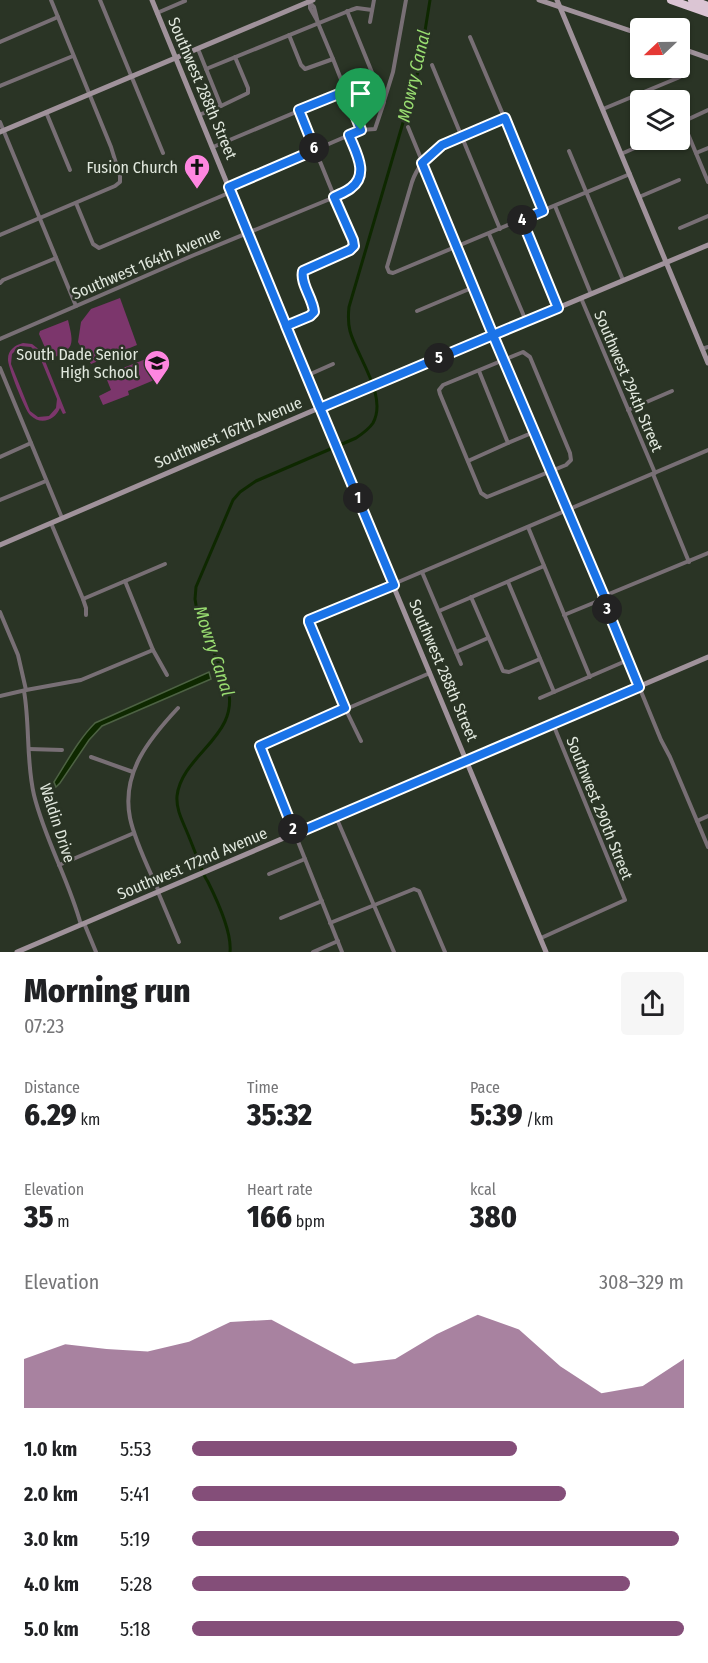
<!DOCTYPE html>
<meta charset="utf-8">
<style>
body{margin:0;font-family:"Fira Sans Condensed",sans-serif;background:#f6f6f6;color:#202124;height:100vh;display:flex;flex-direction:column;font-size:22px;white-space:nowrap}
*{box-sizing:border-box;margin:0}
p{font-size:20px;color:#757577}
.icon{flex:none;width:33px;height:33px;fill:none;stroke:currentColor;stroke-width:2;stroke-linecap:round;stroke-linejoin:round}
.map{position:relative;height:952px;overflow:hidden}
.sheet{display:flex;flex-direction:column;background:#fff;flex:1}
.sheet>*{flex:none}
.needle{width:39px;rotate:248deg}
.tools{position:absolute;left:630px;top:18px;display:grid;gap:12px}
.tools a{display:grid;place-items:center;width:60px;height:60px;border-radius:6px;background:#fff;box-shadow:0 2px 4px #0004;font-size:30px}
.pin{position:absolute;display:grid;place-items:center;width:51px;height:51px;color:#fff;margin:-62px -26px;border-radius:50% 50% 50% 0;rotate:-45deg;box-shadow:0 0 6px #0007}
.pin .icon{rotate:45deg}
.km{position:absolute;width:30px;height:30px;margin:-15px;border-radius:50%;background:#222;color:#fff;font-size:16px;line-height:30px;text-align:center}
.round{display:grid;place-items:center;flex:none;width:63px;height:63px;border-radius:6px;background:#f6f6f6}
.head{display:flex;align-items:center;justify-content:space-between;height:102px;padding:0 24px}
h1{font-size:33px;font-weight:800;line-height:45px}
.figures{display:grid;grid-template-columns:repeat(3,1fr);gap:9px;height:102px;padding:6px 24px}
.figures div{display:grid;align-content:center}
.figures b{font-size:30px;font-weight:800}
.figures small{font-size:16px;font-weight:400}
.figures p{font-size:16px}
.chart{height:168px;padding:12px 24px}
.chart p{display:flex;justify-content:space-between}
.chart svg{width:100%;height:108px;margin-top:6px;fill:#844e79;opacity:.7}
ul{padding:0 24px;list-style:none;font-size:20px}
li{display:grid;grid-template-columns:96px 72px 1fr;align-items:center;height:45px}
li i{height:15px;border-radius:8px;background:#844e79}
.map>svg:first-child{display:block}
</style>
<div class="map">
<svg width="708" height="952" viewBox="0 0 708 952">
<rect width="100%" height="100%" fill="#2a3425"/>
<g fill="#7c366c" fill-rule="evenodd">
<polygon points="120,298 137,345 91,364 78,342 81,322 91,309"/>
<path d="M68 320C74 345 75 349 50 359L39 334 40 331Z"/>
<path d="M23 343 32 344 41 351 66 413 63 414 60 408C55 420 41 426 30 415 25 410 7 365 8 359 8 350 15 345 23 343ZM20 346 31 347 39 355 57 399 56 408 49 416 38 417 30 411 11 364 12 354Z"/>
<polygon points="151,357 159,378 128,391 129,395 103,405 99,396 111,390 105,375"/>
</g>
<path fill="#0e2800" stroke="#4d6243" stroke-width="1.5" d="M209 672 211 679 102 726 89 740 60 783 56 787 54 782C67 762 78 740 95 723Z"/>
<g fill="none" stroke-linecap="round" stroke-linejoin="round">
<path stroke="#0e2800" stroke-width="3" d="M230 952C232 933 217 900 208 882 206 878 203 875 202 870 197 857 192 844 187 832 182 820 176 809 177 796 182 753 243 736 227 684L197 611 195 599 196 587 233 500 240 492 256 481 356 438C362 434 369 429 373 423 388 396 357 357 350 331 348 323 348 316 349 307L419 68 430 0"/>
<g stroke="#786f75" stroke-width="4">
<polyline points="100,0 163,153"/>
<polyline points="310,2 310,8 318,22"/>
<polyline points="157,13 185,1"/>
<polyline points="370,22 374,0"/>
<polyline points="289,35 301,65 305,69 333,59 318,23 314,7 309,2"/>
<polyline points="470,37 544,211"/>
<polyline points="0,42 58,17"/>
<polyline points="198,49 221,106 199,115"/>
<polyline points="333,59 361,130 375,129 384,102 347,11"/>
<polyline points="432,65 500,229"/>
<polyline points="206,69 351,10 357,8 372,10"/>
<polyline points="0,86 73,56"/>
<polyline points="384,101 393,72 406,0"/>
<polyline points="221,106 248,93 248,88 235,57"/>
<polyline points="603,109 680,77"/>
<polyline points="46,112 70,170"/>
<path d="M505 118 442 145C429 154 417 167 412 182L387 267 389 272 393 273 630 174"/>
<polyline points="0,122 76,306"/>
<polyline points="683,122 708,182"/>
<polyline points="680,123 708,110"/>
<polyline points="408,127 491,329 604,596"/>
<polyline points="213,147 346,91"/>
<polyline points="569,151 623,280"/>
<polyline points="696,153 708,148"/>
<polyline points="621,154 653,140"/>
<polyline points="229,187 361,130"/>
<polyline points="639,197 679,180"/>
<polyline points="76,203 93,244 99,248 231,192"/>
<polyline points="555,206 591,294"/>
<polyline points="522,220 558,308"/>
<polyline points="680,228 708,216"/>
<polyline points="489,234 526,321"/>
<polyline points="0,235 115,186 120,182 120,176 111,147 51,0"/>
<polyline points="0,283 3,280 56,258"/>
<polyline points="581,298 655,473"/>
<polyline points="417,311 474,287"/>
<path d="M286 326 310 316 314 312C313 298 296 280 306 268L350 250 354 245 299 110"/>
<path d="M0 339 194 255 330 199C337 195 345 193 352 188 369 174 356 151 349 135"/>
<polyline points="702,349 708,347"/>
<polygon points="523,352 530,357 570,453 571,460 566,465 487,497 481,493 440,394 439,390 443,385"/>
<polyline points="0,368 62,518"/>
<polyline points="306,376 333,364"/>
<polyline points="628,410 672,391"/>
<polyline points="508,443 534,432"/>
<polyline points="0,457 31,443"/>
<polyline points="468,461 508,443 479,371"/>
<polyline points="653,474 689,562"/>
<polyline points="0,500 46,481"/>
<polyline points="51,523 83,599 86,608 86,615"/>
<polyline points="528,527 590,677"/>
<polyline points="422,572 461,664"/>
<polyline points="125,581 153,650 167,675"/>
<polyline points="508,582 554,692"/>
<polyline points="471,597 503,671 509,672 540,659"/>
<polyline points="83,599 165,564"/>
<polyline points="603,599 661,740 670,757 708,847"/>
<polyline points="439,611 544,566"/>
<polyline points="0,612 18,655 26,690"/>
<polyline points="564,615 603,599 604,596 708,553"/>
<polyline points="456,652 488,638"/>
<path d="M24 691C30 725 26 761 34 795 45 840 69 880 81 925"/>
<polyline points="0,696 26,690 81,680 153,650"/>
<polyline points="540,698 628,660"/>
<polyline points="361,741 345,708 309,625 309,620 708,450"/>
<polyline points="29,749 62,750"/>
<polyline points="91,757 133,772"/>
<polyline points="336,817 394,952"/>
<polyline points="697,821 708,816"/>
<polyline points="59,865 134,833"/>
<polyline points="269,874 305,859"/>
<polyline points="158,892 179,942"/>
<path d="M159 892C149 869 135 842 130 818 121 773 149 739 178 708"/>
<polyline points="281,918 322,901"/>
<polyline points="84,923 96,952"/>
<polyline points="330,923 414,889 419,891 445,952"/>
<polyline points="541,938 625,900 553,724"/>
<polyline points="313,952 338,941"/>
<polyline points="342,952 260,746 430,673"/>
</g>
<g stroke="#a0929b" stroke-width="5">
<polyline points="152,0 302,367 546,952"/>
<polyline points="539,0 640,34"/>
<polyline points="557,0 708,363"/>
<polyline points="680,48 708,58"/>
<polyline points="0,132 313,0"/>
<polyline points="0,545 319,408 708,245"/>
<polyline points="17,952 708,657"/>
</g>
<g stroke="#dbc5d4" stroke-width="8">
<polyline points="671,0 708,13"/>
<polyline points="692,0 708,6"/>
</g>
</g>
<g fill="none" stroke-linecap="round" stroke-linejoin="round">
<g stroke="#fff" stroke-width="12">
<path id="route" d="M361 130 349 135C355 151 370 174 351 188 346 192 340 194 334 197L353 240 354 246 350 250 303 271C300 284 313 298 314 312L310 316 286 326C321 412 358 498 394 585L309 620V622L345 708 260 746 295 834 639 687 603 599 604 596 493 335 558 308 522 220 543 211 505 118 442 145 422 163 493 335 320 408 303 367 229 187 315 150 299 110 346 91 361 130"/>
</g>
<use href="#route" stroke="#1a73e8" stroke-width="8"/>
</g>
<defs>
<g id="church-pin" transform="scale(1.35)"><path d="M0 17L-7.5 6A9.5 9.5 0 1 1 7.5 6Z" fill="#fe86e0" stroke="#2a3425"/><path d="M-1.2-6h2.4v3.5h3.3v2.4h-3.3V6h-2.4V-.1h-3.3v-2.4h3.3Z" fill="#111"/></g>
<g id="school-pin" transform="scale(1.35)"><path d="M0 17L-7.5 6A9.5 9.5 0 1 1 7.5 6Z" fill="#fe86e0" stroke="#2a3425"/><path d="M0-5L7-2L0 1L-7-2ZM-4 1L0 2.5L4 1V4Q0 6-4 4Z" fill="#111"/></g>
</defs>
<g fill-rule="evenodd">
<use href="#church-pin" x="197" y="167"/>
<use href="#school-pin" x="157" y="363"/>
</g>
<g text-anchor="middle" stroke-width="5" stroke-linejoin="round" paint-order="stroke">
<g font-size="16" fill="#e1e8de" stroke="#2a3425">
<text transform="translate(203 88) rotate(67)" y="6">Southwest 288th Street</text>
<text transform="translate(146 263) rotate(-23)" y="6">Southwest 164th Avenue</text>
<text transform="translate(629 381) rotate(67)" y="6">Southwest 294th Street</text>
<text transform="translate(228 432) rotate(-23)" y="6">Southwest 167th Avenue</text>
<text transform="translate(444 670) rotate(67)" y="6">Southwest 288th Street</text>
<text transform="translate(600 808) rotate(68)" y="6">Southwest 290th Street</text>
<text transform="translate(58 823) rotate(72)" y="6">Waldin Drive</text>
<text transform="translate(192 863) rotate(-23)" y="6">Southwest 172nd Avenue</text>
</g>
<g font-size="16" fill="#e1e8de" stroke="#2a3425" text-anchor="end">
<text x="178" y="173">Fusion Church</text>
<text x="138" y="360">South Dade Senior<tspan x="138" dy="18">High School</tspan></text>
</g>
<g font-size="18" font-style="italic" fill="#99dd71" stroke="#2a3425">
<text transform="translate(414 76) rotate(-77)" y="6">Mowry Canal</text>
<text transform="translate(214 651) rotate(72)" y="6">Mowry Canal</text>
</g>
</g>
</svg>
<div class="tools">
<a><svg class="needle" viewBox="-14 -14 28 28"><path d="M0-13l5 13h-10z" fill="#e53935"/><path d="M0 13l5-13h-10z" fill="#757577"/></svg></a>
<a><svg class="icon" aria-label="layers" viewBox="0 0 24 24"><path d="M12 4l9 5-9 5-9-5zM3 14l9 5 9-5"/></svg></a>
</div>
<div class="pin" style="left:361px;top:130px;background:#1e9e55"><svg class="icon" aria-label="arrive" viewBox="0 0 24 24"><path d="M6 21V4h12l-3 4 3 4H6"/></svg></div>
<b class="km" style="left:358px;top:498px">1</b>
<b class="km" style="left:293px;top:829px">2</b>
<b class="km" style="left:607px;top:609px">3</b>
<b class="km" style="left:522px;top:220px">4</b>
<b class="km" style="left:439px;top:358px">5</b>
<b class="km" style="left:314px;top:148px">6</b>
</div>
<section class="sheet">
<div class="head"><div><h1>Morning run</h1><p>07:23</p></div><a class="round"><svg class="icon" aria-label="share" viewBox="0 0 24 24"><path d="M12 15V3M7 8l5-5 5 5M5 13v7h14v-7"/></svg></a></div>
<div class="figures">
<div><p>Distance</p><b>6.29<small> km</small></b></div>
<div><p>Time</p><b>35:32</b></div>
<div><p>Pace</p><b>5:39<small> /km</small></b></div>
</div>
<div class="figures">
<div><p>Elevation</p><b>35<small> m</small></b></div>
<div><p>Heart rate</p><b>166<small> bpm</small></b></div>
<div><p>kcal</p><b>380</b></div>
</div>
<div class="chart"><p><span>Elevation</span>308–329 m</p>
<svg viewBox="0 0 160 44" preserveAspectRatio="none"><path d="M0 44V24L10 18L20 20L30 21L40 17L50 9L60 8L70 17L80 26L90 24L100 14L110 6L120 12L130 27L140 38L150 35L160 24V44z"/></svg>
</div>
<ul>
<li><b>1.0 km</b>5:53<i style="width:66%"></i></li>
<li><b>2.0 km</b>5:41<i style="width:76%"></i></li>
<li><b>3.0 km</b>5:19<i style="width:99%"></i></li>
<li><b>4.0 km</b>5:28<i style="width:89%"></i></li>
<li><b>5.0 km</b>5:18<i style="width:100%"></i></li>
</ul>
</section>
